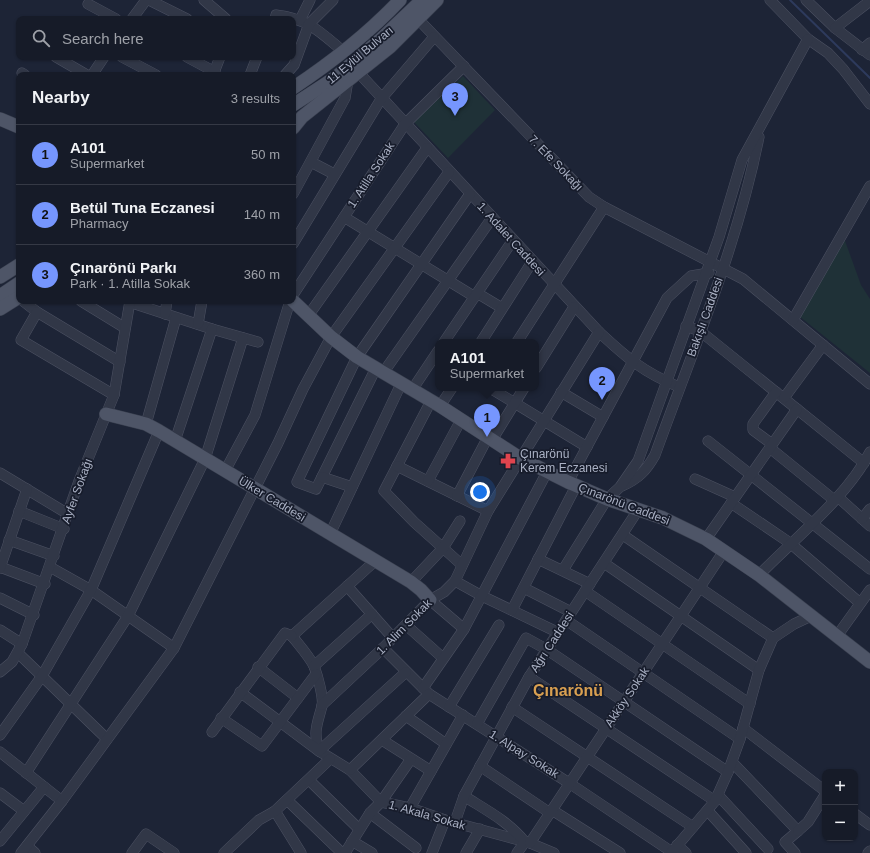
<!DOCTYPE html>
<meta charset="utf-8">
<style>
:root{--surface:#161b28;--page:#1f2430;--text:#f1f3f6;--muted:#9ea1a8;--line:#353945;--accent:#7696fe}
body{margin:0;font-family:Helvetica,sans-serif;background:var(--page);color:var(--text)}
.controls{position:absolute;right:12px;bottom:12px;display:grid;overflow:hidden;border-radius:8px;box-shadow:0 1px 3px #0004}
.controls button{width:36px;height:36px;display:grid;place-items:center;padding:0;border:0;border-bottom:1px solid var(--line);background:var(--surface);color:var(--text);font:20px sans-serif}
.you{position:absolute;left:480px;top:492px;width:14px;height:14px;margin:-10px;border:3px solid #fff;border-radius:50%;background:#1a73e8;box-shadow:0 0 0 6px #1a73e833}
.badge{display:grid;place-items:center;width:26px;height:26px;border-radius:50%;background:var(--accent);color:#111;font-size:13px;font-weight:700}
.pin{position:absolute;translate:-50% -33px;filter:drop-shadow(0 1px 2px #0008)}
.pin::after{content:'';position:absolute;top:21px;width:14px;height:12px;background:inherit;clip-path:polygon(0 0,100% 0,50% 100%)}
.popup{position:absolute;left:435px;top:339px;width:104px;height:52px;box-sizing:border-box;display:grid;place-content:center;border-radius:8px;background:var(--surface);filter:drop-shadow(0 1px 3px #0005);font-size:13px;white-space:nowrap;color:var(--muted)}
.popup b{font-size:15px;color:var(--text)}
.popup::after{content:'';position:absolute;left:50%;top:100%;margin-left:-8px;border:8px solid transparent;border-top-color:var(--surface)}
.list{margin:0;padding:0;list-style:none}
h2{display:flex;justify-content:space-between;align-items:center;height:52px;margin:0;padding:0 16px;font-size:17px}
h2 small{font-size:13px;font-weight:400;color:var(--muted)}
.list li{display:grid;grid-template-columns:26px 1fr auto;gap:12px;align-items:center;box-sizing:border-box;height:60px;padding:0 16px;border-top:1px solid var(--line)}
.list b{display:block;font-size:15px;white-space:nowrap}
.list p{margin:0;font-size:13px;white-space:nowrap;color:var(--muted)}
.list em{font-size:13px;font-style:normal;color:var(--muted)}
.icon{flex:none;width:22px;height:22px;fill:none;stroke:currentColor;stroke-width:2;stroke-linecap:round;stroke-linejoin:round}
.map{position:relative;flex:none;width:870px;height:853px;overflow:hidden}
.search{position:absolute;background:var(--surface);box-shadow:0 1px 3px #0004;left:16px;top:16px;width:280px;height:44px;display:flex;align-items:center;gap:10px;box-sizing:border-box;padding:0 14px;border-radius:8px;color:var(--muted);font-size:15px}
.panel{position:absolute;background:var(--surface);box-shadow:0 1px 3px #0004;left:16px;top:72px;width:280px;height:232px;border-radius:8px}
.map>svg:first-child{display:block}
</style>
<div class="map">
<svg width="870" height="853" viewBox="0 0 870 853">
<rect width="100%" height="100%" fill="#1d2436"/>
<g fill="#1f3137">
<polygon points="463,76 495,110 448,158 414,122"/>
<polygon points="844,238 861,285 870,299 870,373 799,316"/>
</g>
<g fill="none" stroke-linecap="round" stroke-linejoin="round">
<polyline stroke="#2d3a5c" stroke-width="2" points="790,0 870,78"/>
<g stroke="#4c5162" stroke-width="11">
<g id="minor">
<polyline points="149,0 187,19"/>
<polyline points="204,0 226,19"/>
<polyline points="770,0 808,39 828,53 843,69 870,104"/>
<polyline points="806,0 835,28 870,55"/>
<polyline points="88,4 116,19"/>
<polyline points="132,19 146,0"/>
<path d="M 275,19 L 276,15 C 309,19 320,32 344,52"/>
<polyline points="418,19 589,197 604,207 743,279 870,384"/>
<polyline points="300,20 310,0"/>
<polyline points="835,28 870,1"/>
<polyline points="862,50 870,43"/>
<polyline points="56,57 87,75"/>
<polyline points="122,57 156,75"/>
<polyline points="187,57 215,72"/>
<path d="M 358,72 L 599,332 C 627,358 643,372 679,387"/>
<polyline points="22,73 25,75"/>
<polyline points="92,75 104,57"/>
<polyline points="213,75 220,57"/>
<polyline points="250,75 257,57"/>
<polyline points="285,75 294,65 309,24 333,0"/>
<polyline points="311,162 334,174"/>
<polyline points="293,194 345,98 348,80"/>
<polyline points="344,217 475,297"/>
<polyline points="293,244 381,99 434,37"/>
<polyline points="477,293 502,308"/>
<polyline points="293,295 405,124 464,66"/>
<polyline points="23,301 37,312 120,362"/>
<polyline points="81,301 125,328"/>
<polyline points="129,302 212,329 258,342"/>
<polyline points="37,312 21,340 114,395"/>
<polyline points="165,314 167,301"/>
<polyline points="308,316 427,148"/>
<polyline points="793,320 870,186"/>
<polyline points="198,324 202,301"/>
<polyline points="686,326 700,331 864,463"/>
<polyline points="444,342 513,240"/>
<polyline points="481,342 532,262"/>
<polyline points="517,342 604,207"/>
<polyline points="376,368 316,489 297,482 357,357 470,194"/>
<polyline points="536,368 574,307"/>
<polyline points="383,373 492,218"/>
<polyline points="490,388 587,447"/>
<polyline points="412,390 438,351"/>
<polyline points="561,392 603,417"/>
<polyline points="784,398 823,345"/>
<polyline points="431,401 384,491 414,522 462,565"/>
<polyline points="440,406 452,388"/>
<polyline points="146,424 176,318"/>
<polyline points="492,440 524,388"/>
<polyline points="175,441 212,329"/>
<polyline points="708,441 870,569"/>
<polyline points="772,444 753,430 753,424 776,392"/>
<polyline points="770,448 834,500"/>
<polyline points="397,466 488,511"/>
<polyline points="225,471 255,415 290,301"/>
<polyline points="0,473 68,514"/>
<polyline points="322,477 352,487"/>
<polyline points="695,479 735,497"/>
<polyline points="428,481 461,420"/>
<polyline points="568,482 667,298 691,276 709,273"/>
<path d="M 622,486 C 638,479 646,471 655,455 C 693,350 737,247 759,137"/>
<polyline points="457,496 488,437"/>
<polyline points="838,497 870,526"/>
<polyline points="731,503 790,543 860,603"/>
<polyline points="19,511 64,529"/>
<polyline points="862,519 870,509"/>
<polyline points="330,534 401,384"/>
<polyline points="623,535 773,638"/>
<polyline points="706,539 797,409"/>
<polyline points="9,540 54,556"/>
<polyline points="538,559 590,584"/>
<polyline points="604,563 759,670"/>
<polyline points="0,567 45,584"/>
<polyline points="50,567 91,590 174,648"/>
<polyline points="0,568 27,489"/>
<polyline points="563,570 607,499 620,487 638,461 719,237 742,160 808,39"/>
<path d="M 759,575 C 795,538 847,497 870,452"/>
<polyline points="455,581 482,596 557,632"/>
<polyline points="411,582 443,548 460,521"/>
<polyline points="347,586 393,638"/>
<polyline points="524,588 571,612"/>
<polyline points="585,591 750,704"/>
<polyline points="0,598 34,615"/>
<polyline points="430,600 464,629"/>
<polyline points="512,610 576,486"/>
<polyline points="566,620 740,739"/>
<polyline points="406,625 443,658"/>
<polyline points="0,630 22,644"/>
<path d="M 292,636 C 299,645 309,656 314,666 C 317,674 324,698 322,706 C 317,725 313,731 319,751 L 350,770 L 381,802 L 410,808 L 445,820 L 530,843 L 554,853"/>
<polyline points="292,636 375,561"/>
<polyline points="837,636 870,590"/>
<polyline points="383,648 429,694 569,783 672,852"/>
<polyline points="18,653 107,739"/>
<polyline points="314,666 372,614"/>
<polyline points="258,667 298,698"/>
<polyline points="0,672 12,662 22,644 79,481 114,395 130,301"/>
<polyline points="529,677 715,801"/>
<polyline points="423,688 464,629 547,472"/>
<polyline points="240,692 319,751 406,672"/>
<polyline points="322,705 383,648 430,600 444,592 455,581 488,511 599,332"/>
<polyline points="449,707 499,625"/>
<polyline points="512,707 693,827"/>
<polyline points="406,716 446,744"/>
<polyline points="221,718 262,746 316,674"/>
<polyline points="477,724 526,638 546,649 728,772"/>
<polyline points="743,728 825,791"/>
<polyline points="212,732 285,633 292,636"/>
<polyline points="0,735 42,676 91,590 159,431"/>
<polyline points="382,740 431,771"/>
<polyline points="0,752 62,801"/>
<polyline points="732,762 798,831 785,842 795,853"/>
<polyline points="480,766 550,813"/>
<polyline points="350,770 429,694"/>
<polyline points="26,773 128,616 205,459 243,338"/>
<polyline points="309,780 359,829"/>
<polyline points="0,793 24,811"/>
<polyline points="718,795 768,849"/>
<path d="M 464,796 C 486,810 508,821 525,842 L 517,853"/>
<polyline points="287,800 342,853"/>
<polyline points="410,808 463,715"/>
<polyline points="552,810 620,853"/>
<polyline points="275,811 301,853"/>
<polyline points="708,811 746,853"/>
<polyline points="370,813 416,848"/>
<polyline points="855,814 870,825"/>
<polyline points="455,822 464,796 529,677 638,510"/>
<polyline points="798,831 808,822 825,795"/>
<polyline points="0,841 44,787"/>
<polyline points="352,841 372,853"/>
<polyline points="530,843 724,551"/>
<polyline points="677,845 686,853"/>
<polyline points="27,846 35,853"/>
<polyline points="21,853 62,801 174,648 278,443 303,389 331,337 449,172"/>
<polyline points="132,853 146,834 174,853"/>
<polyline points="224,853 259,820 275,811 330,759"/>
<polyline points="345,853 370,813 381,802 411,759"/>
<polyline points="432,853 445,820"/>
<polyline points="466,853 480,829"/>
<polyline points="671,853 715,801 728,772 740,739 759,670 773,638 794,624 811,616"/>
<polyline points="868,853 870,851"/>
</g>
</g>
<g stroke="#3a4050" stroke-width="14">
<g id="major">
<path d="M 293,88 C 332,62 368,34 400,0"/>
<polyline points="293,105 336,77 381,39 422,0"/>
<polyline points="0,119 19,127"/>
<polyline points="293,128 302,117 390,47 437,0"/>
<polyline points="0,277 19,265"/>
<polyline points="0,296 19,283"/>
<polyline points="293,301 331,337 357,357 440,406 520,458 568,482 607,499 663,518 706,539 759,575 870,662"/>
<polyline points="0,309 19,297"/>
<polyline points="106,414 146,424 159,431 411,582 421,590 430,600"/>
</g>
</g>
<use href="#minor" stroke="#313747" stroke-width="10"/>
<use href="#major" stroke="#4e5567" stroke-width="13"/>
</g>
<defs>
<g id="pharmacy-bare" transform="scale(1.2)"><path d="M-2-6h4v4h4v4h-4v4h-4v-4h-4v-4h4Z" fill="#e0444e" stroke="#171c2b" stroke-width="2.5" paint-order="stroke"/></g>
</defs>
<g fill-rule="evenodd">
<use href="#pharmacy-bare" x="508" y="461"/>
</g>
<g text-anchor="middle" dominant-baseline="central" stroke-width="3.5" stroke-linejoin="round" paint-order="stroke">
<g font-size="12" fill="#aab1c4" stroke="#171c2b">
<text transform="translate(360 55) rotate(-40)">11 Eylül Bulvarı</text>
<text transform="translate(556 163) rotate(46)">7. Efe Sokağı</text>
<text transform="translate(371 175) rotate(-57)">1. Atilla Sokak</text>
<text transform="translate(511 239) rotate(48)">1. Adalet Caddesi</text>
<text transform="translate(705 317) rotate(-70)">Bakışlı Caddesi</text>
<text transform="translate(77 491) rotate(-70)">Ayfer Sokağı</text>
<text transform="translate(272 499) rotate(31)">Ülker Caddesi</text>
<text transform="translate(624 504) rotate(21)">Çınarönü Caddesi</text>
<text transform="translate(404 627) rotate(-45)">1. Alim Sokak</text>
<text transform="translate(552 642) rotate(-57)">Ağrı Caddesi</text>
<text transform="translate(627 697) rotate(-56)">Akköy Sokak</text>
<text transform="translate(524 754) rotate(32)">1. Alpay Sokak</text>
<text transform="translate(427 815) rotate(16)">1. Akala Sokak</text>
</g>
<g font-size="12" fill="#aab1c4" stroke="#171c2b" text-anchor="start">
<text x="520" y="454">Çınarönü<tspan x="520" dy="14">Kerem Eczanesi</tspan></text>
</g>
<g font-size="16" font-weight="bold" fill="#d9a051" stroke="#171c2b">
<text x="568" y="690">Çınarönü</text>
</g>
</g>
</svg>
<div class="controls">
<button>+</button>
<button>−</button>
</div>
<div class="you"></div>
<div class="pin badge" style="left:487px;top:437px">1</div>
<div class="popup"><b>A101</b>Supermarket</div>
<div class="pin badge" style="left:602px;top:400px">2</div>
<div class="pin badge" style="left:455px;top:116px">3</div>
<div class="search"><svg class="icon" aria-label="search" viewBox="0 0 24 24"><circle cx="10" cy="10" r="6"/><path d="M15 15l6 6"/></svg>Search here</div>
<section class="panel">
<h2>Nearby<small>3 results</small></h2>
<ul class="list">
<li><span class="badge">1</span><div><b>A101</b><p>Supermarket</p></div><em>50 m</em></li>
<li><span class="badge">2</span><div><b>Betül Tuna Eczanesi</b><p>Pharmacy</p></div><em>140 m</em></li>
<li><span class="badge">3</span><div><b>Çınarönü Parkı</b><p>Park · 1. Atilla Sokak</p></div><em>360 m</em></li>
</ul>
</section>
</div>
